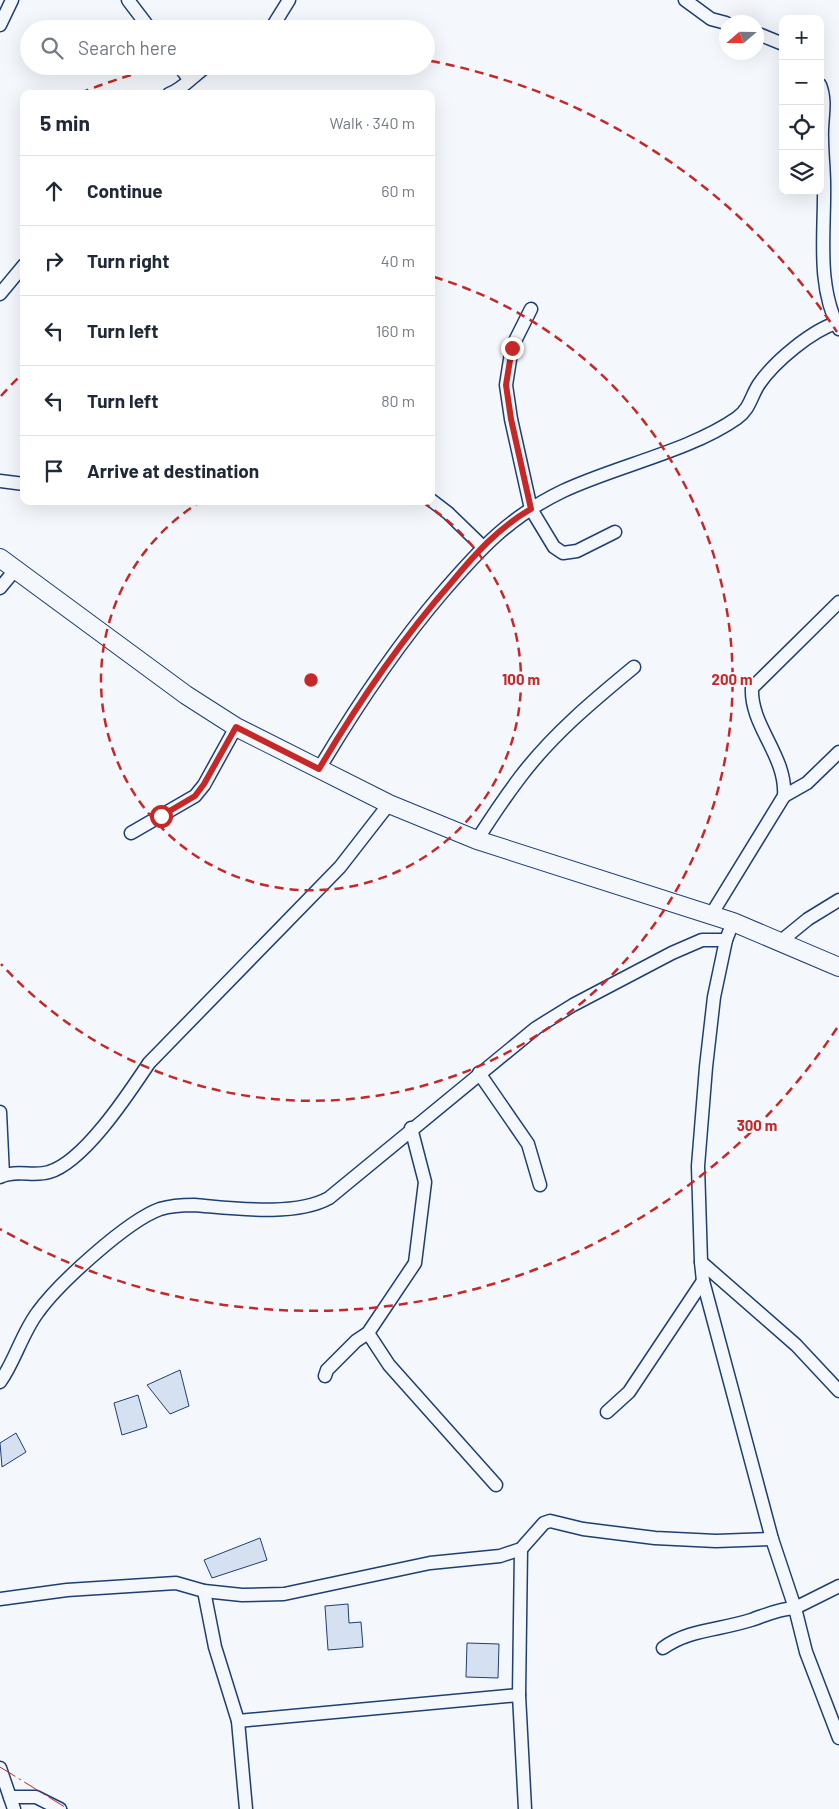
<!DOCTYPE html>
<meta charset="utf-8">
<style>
:root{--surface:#fff;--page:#f2f2f3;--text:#1f2937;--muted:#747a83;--line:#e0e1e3}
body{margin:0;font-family:Barlow,sans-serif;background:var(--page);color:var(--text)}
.controls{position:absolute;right:15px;top:15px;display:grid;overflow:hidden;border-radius:10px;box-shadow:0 5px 20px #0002}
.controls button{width:45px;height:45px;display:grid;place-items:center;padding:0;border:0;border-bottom:1px solid var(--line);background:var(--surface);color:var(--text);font:25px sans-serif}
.compass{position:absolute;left:719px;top:15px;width:45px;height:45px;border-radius:50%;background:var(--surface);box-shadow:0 5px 20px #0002;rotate:250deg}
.stop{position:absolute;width:15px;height:15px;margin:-11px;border:4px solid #c62828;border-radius:50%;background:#fff}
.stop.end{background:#c62828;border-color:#fff;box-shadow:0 1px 5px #0008}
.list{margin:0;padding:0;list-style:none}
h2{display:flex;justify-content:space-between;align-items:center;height:65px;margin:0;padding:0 20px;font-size:21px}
h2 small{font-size:16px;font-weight:400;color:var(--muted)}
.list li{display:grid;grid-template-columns:32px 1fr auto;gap:15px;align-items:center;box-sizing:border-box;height:70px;padding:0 20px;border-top:1px solid var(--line)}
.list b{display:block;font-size:19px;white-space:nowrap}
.list em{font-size:16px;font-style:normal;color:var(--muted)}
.icon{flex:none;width:28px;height:28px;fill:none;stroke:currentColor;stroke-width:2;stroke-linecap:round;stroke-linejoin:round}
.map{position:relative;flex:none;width:839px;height:1809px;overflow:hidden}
.search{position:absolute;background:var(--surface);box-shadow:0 5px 20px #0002;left:20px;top:20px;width:415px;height:55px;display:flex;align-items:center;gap:12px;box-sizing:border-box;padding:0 18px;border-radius:28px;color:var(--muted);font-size:19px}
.panel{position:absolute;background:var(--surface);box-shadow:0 5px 20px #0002;left:20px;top:90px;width:415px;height:415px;border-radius:10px}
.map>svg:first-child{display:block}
</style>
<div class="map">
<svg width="839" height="1809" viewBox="0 0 839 1809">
<rect width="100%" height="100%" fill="#f4f7fb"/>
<g fill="#d5e0f0" stroke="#1d3f73">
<polygon points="180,1370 189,1406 170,1414 147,1385"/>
<polygon points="138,1395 147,1427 122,1435 114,1403"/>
<polygon points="16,1433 26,1452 2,1467 0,1443"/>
<polygon points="260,1538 267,1560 212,1578 204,1560"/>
<polygon points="348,1604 349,1623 361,1622 363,1647 328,1650 325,1606"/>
<polygon points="467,1643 499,1644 498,1678 466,1677"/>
</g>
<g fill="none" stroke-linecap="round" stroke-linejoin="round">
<g stroke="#1d3f73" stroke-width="15">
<g id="street">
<polyline points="128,0 150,29"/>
<polyline points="685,0 711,19 726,23"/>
<polyline points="0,25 12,0"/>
<polyline points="271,29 289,0"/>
<polyline points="756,33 783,44"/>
<polyline points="179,66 189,79"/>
<path d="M 820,85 C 827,102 821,120 822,138 C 822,154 824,169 824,184 C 825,233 816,284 839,329"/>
<path d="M 169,94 C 183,89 194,75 207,66"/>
<polyline points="0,294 24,265"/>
<polyline points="531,309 512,347 506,385 511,419 531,509 554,547 563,553 577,551 615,532"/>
<polyline points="0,481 24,484"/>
<polyline points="431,500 448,513 482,546"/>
<polyline points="0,588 15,570"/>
<path d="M 319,769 C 356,707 395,648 442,593 C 480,549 509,517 563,491 C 616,466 690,451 737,418 C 750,409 751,396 759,384 C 775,361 812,330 839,322"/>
<polyline points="784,796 807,783 839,752"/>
<polyline points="131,833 195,796 204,785 236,727"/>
<path d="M 477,840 C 491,818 505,797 521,776 C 553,734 594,700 634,667"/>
<path d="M 711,915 L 784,796 C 787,756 750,726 752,688 L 839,602"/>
<polyline points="733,922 726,940 714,997 706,1067 698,1166 701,1262 703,1281 772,1539 795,1608 839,1586"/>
<polyline points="781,941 808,919 839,900"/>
<polyline points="479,1073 528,1144 540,1185"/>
<polyline points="0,1112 3,1175"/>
<path d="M 0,1177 C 16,1169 34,1177 49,1172 C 84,1162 129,1093 149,1063 L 340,867 L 389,804"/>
<polyline points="701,1262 796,1345 839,1391"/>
<polyline points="368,1333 389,1365 496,1485"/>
<polyline points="325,1376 327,1370 356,1341 368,1333 415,1263 425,1182 411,1128"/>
<path d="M 0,1382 C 15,1361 22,1333 38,1312 C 59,1283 127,1221 160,1209 C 170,1206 183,1205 194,1205 C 232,1208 295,1217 329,1198 L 536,1028 L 573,1005 L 672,953 L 702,940 L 726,940"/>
<polyline points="607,1412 629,1392 703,1281"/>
<polyline points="521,1549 519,1695 525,1809"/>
<polyline points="204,1591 215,1647 238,1721 246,1809"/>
<polyline points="0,1599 67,1590 176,1583 204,1591 242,1595 284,1594 430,1563 500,1556 521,1549 544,1523 550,1521 583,1529 655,1538 716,1541 772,1539"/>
<path d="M 663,1648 C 689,1629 721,1630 751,1620 C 766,1615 778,1609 795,1608 L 806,1652 L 839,1738"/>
<polyline points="238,1721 519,1695"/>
<polyline points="0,1768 14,1809"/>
<polyline points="10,1797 36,1797 60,1809"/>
</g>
</g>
<g stroke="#1d3f73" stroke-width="20">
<polyline id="secondary" points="0,558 186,695 236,727 389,804 477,840 733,922 839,967"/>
</g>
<use href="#street" stroke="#f4f7fb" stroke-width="12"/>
<use href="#secondary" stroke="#f4f7fb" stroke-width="18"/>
<polyline stroke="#c62828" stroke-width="1" stroke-dasharray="18 4 2.5 4" stroke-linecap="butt" points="0,1767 68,1809"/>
</g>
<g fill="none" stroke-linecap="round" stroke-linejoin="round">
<path stroke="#c62828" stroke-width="6" d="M 161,816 L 195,796 L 204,784 L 236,727 L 319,769 C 358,703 400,641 451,583 C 474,555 499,527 531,509 L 511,419 L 506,385 L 512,348"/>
</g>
<g fill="none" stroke="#c62828" stroke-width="2.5" stroke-dasharray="9 6">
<path d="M422 502A210 210 0 1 1 200 502"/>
<path d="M1 396A421 421 0 0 1 21 375M434 277A421 421 0 1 1 1 964"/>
<path d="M837 1028A631 631 0 0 1 0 1229M80 93A631 631 0 0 1 164 66M431 61A631 631 0 0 1 837 332"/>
</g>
<circle cx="311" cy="680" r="8" fill="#c62828" stroke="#f4f7fb" stroke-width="2.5"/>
<g font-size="15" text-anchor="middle" font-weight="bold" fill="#c62828" stroke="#f4f7fb" stroke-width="4" stroke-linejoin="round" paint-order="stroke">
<text x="521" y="685">100 m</text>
<text x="732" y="685">200 m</text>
<text x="757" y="1131">300 m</text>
</g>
</svg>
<div class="controls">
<button>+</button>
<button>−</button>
<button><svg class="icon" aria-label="locate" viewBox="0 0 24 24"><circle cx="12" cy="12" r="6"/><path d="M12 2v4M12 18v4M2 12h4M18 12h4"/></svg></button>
<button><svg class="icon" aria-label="layers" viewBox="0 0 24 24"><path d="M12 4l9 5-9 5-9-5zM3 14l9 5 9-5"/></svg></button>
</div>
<svg class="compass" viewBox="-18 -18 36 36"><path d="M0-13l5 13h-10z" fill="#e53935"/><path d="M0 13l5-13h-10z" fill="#747a83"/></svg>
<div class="stop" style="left:161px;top:816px"></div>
<div class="stop end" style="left:512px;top:348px"></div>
<div class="search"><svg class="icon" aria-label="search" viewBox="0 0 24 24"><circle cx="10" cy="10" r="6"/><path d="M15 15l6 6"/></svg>Search here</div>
<section class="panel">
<h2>5 min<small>Walk · 340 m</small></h2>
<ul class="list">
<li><svg class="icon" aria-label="ahead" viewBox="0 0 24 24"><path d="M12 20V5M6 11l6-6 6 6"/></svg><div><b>Continue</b></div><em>60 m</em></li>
<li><svg class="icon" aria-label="right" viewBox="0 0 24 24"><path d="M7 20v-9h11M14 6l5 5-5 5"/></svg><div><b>Turn right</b></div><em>40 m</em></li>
<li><svg class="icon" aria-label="left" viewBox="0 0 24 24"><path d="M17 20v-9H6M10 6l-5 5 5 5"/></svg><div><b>Turn left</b></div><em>160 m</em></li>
<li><svg class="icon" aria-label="left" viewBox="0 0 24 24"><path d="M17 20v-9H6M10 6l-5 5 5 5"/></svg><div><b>Turn left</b></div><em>80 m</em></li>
<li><svg class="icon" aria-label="arrive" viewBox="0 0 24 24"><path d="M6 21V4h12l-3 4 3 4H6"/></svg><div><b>Arrive at destination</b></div></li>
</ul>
</section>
</div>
